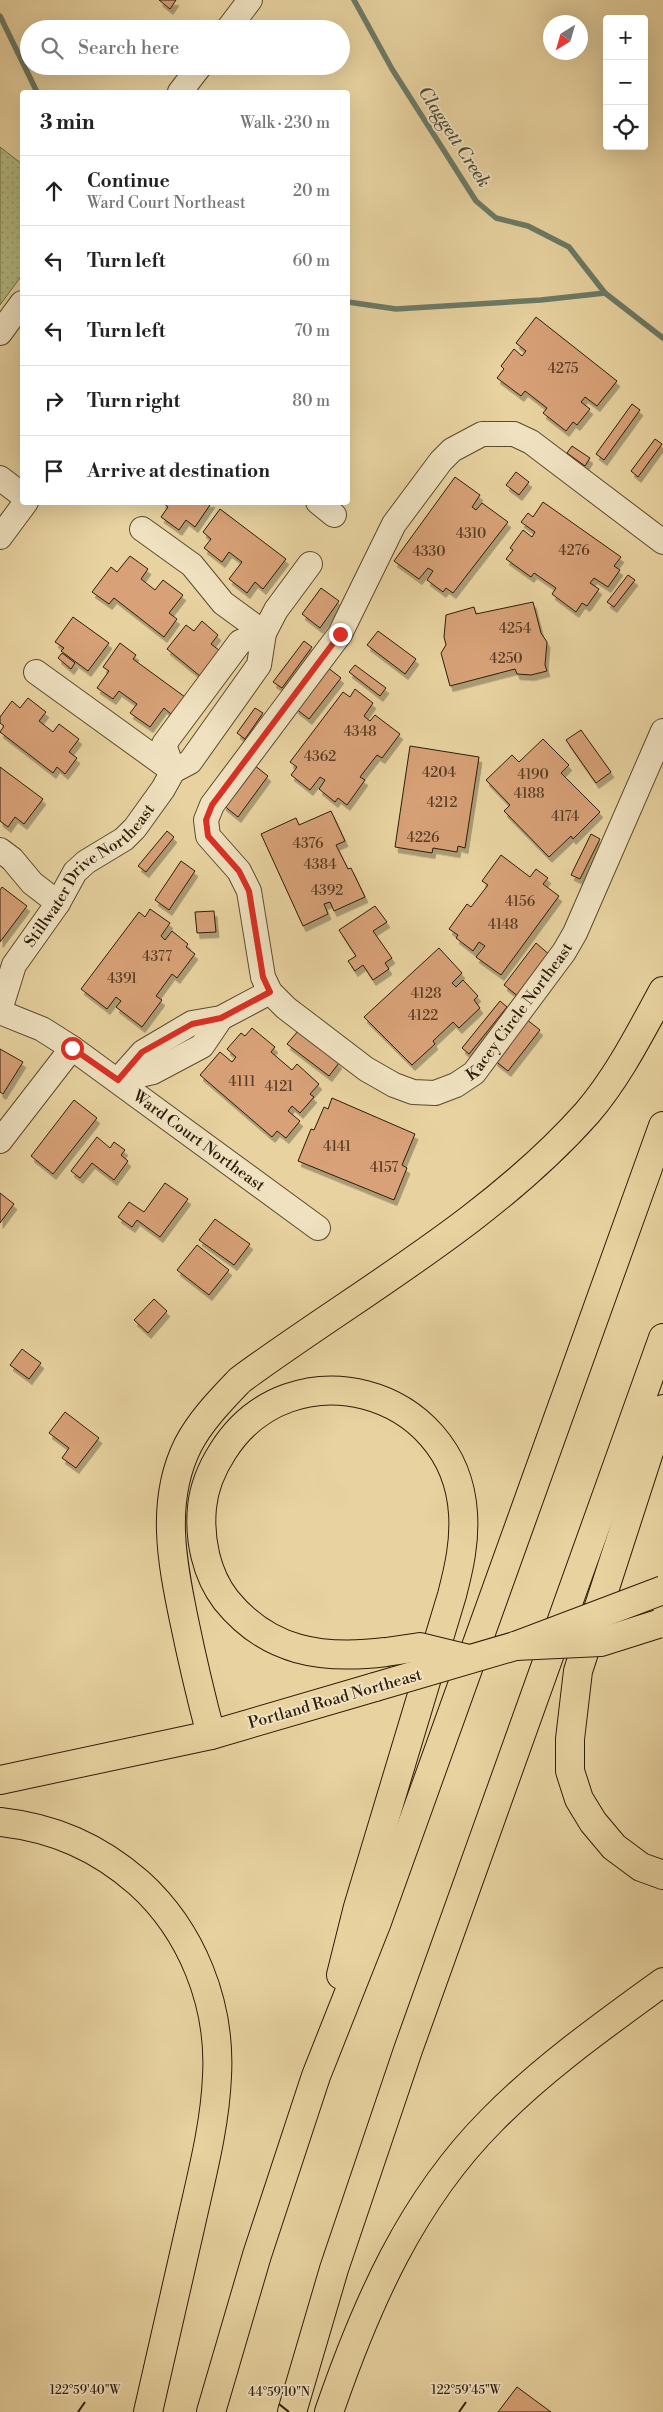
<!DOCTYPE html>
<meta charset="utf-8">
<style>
:root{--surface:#fff;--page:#f2f2f2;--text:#222;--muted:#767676;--line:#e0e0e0}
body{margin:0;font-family:"Libre Bodoni",serif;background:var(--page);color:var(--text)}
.controls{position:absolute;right:15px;top:15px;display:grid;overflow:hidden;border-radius:5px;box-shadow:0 5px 20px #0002}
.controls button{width:45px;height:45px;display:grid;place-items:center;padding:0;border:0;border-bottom:1px solid var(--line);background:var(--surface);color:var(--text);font:25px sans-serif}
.compass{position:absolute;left:543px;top:15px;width:45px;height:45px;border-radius:50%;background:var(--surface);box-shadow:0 5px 20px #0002;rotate:217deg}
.stop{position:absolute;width:15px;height:15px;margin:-11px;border:4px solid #d93025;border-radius:50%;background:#fff}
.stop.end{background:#d93025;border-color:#fff;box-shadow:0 1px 5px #0008}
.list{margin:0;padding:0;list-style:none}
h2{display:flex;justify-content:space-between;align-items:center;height:65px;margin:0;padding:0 20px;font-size:21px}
h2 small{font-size:16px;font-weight:400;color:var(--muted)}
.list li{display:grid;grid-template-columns:32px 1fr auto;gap:15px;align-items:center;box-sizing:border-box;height:70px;padding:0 20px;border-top:1px solid var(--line)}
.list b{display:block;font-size:19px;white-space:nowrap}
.list p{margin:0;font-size:16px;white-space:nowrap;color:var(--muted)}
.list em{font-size:16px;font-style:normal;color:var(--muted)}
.icon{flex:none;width:28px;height:28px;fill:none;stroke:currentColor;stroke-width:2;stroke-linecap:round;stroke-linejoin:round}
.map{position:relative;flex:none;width:663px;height:2412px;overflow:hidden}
.search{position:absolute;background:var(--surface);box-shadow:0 5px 20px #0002;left:20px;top:20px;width:330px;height:55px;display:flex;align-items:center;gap:12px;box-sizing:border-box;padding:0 18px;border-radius:28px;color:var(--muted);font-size:19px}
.panel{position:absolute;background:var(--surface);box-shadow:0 5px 20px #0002;left:20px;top:90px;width:330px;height:415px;border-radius:5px}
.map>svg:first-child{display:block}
</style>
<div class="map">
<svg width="663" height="2412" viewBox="0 0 663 2412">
<defs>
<pattern id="grass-dots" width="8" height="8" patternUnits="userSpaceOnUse" patternTransform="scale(1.25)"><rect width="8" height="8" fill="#b5bc84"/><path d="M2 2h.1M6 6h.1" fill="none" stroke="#9ca170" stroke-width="1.8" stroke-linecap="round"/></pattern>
<filter id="shadow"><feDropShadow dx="3" dy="5.5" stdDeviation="0" flood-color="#0004"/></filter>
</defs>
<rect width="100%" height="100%" fill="#e8d3a0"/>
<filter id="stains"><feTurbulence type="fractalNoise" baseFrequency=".004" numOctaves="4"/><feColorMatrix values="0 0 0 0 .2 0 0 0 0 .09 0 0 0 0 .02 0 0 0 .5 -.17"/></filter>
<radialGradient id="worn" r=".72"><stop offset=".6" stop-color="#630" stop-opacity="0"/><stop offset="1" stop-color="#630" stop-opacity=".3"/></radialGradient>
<polygon fill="url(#grass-dots)" stroke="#706c46" points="0,147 22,164 22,275 0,305"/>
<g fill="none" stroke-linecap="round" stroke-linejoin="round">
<g stroke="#6c7a66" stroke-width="5.5">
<polyline points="354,0 392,69 476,201 496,218 528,226 569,247 605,293 663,338"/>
<polyline points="0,16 37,92"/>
<polyline points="348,302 396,309 541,300 605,293"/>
</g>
</g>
<g fill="#d8a177" stroke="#2c1c08" filter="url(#shadow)">
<polygon points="159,0 176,0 170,9"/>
<polygon points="536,317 617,381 597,406 585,397 581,402 590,409 577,425 573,422 566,431 543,413 547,408 525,391 521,396 497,378 504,369 501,366 514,349 522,356 526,351 516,343"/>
<polygon points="632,404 640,410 604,460 596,454"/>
<polygon points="655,439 662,444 638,477 631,471"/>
<polygon points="572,446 590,458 585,466 567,453"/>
<polygon points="516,472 529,482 519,495 506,485"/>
<polygon points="455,477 480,495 472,507 476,510 482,503 508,522 453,593 446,588 443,592 427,580 433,571 428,568 419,579 394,561"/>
<polygon points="162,502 212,502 195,527 186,520 179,530 161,517 168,507"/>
<polygon points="543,502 621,557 614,566 620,570 608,587 594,578 590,583 599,589 587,606 582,603 576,612 552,594 556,588 534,573 531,577 506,559 513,550 510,548 523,530 532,537 535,532 521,522 528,513 533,517"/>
<polygon points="220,509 286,559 263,589 255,582 247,593 229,579 242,562 229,552 222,562 204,548 211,539 203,532"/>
<polygon points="130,556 148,569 141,579 155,590 163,580 183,595 169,613 177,619 164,637 114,598 109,604 92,592 111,567 117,572"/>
<polygon points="628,575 635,580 614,607 607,602"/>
<polygon points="321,588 339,601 320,628 302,614"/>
<polygon points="533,602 541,633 547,642 545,665 547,671 531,675 517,674 515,669 450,686 441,653 446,645 444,637 446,615 474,607 476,614"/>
<polygon points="73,617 109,643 88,671 61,651 64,648 55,642"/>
<polygon points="202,621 218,635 211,644 220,651 200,676 167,649 186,625 194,631"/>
<polygon points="378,631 416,659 405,674 367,645"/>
<polygon points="304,641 312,647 282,688 273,682"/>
<polygon points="120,643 136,655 133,659 185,697 172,715 164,708 150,727 130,713 137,704 119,691 113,699 97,688 109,671 103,667"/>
<polygon points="62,653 75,663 71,669 58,658"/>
<polygon points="355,665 386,688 380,696 349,672"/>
<polygon points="327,667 341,678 309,719 295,708"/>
<polygon points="355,689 373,703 364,716 370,721 375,715 400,734 382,758 377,755 360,777 365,780 347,805 338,798 335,802 319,789 325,780 320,777 310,790 291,775 297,767 290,762 343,692 350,697"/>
<polygon points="28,698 46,712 39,721 53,732 59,724 79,739 69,752 77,758 65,774 57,767 53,773 0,732 4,726 0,723 0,717 12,701 20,708"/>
<polygon points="255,708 263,713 245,739 237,733"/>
<polygon points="581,730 611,772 596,783 566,740"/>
<polygon points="543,739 569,765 561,773 600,812 573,839 571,836 549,857 504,811 510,805 486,780 512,755 519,762"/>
<polygon points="410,746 479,757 465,848 458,846 457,852 433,848 432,853 395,847"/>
<polygon points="254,765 268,776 238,817 223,805"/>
<polygon points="0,767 43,799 24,824 15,817 8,827 0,821"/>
<polygon points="331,811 345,841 336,845 348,869 351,868 365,897 334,911 330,902 324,904 328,914 303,926 261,834 296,818 299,825"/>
<polygon points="167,831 174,837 146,872 138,866"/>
<polygon points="591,834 600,839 580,879 571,875"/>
<polygon points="501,855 530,877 536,869 548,878 543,884 559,896 501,975 476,957 485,946 479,942 473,951 456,938 458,935 449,929 467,904 471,907 488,885 482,881"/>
<polygon points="181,861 195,871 169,910 155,900"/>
<polygon points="2,887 27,906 0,942 0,890"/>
<polygon points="375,906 387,922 373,931 392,958 385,963 389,969 373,980 363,965 355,971 348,961 356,956 339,930"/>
<polygon points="150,909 170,923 161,936 165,940 172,931 188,944 186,947 195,954 177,978 172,974 156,996 162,1000 142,1027 116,1007 121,1001 116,997 107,1009 81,989 139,912 145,917"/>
<polygon points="214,911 216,932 197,933 195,912"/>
<polygon points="536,943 551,956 519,997 504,985"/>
<polygon points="439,948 462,973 452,983 456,987 463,980 478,996 474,1000 480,1008 459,1028 453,1022 433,1041 435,1044 412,1065 364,1017"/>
<polygon points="500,1001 507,1007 469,1054 462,1048"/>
<polygon points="526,1019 540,1030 508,1071 494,1060"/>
<polygon points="252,1028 275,1047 271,1052 292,1070 297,1064 319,1084 310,1094 314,1097 300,1113 292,1106 288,1111 300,1121 286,1138 277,1131 272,1137 200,1075 220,1052 232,1062 236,1057 227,1049 241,1033 245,1036"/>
<polygon points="298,1031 339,1063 329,1076 287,1044"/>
<polygon points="0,1049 23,1062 3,1094 0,1092"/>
<polygon points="332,1098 415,1134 402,1165 407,1168 394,1200 298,1161 311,1129 314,1130 324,1107 328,1109"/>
<polygon points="74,1100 97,1118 53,1174 31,1156"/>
<polygon points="97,1137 110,1148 114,1142 125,1150 121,1155 128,1161 114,1180 92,1163 80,1178 71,1171"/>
<polygon points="165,1183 188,1199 160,1237 137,1220 132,1227 118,1217 129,1202 144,1212"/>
<polygon points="0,1193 14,1204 0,1223"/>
<polygon points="215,1219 250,1244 234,1265 199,1240"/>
<polygon points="197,1245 229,1270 209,1295 177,1270"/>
<polygon points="154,1299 167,1311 148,1333 134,1320"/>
<polygon points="22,1349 41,1363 29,1379 10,1365"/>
<polygon points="65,1412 99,1438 76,1468 62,1458 69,1448 49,1433"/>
<polygon points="517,2387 551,2412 498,2412"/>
</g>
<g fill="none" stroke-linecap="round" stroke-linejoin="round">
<g stroke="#5b4a2e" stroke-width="26">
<g id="minor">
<polyline points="228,29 250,0"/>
<polyline points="180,92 200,66"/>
<polyline points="0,333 22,303"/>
<polyline points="0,478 22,495"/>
<polyline points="318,502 334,515"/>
<polyline points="142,529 192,565 223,603 264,633"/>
<polyline points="0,537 26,502"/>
<path id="s1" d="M 663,542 L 531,442 L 514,434 L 482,434 L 452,450 L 441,461 L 394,524 L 340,634 L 212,805 L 206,820 L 208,836 L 239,871 L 249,891 L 263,977 L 270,992 L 286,1008 L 366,1069 L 394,1085 L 413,1092 L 435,1093 L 456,1085 L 474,1073 L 564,952 L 575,933 L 663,731"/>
<polyline points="36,672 173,771"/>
<polyline points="173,771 164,744 240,642 264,633"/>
<polyline points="0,850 12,859 32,883 58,903"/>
<path id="s2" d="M 0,1010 L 14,965 L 58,903 L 75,872 L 86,862 L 124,839 L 135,828 L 163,789 L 173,771 L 190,762 L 259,665 L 264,633 L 276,610 L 310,564"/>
<path id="s3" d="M 0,1012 L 42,1029 L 72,1048 L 318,1228"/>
<polyline points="118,1080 143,1052 192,1023 221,1018 270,992"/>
<polyline points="118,1080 153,1072 202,1046 221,1018"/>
<polyline points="0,1141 72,1048"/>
</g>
</g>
<g stroke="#2c1c08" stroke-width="30">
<polyline id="major" points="0,1780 211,1735 375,1687"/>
</g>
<g stroke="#2c1c08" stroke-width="30">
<g id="highway">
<polyline points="663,1409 578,1671 570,1739 570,1771 579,1799 593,1822 614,1847 641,1867 663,1875"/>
<path d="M 211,1735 C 201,1697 192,1659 184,1620 C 172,1562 160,1501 188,1445 C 201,1420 221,1400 240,1380 C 356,1295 491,1221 587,1113 C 618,1077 640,1033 663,991"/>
<path d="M 0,1822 C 54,1828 98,1847 139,1883 C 192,1931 221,2004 217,2076 C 215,2127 201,2178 190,2228 C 176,2289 162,2351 148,2412"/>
<path d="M 341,1975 L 358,1907 L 452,1595 C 459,1568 465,1542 463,1513 C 455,1388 291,1344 223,1451 C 212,1468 204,1487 202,1507 C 199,1539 206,1574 226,1600 C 268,1652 322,1660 386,1652"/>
<polyline points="211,2412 257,2255 316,2076 377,1922 663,1126"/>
<polyline points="292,2412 334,2269 408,2050 663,1338"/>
<path d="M 329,2412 C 366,2305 411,2201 492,2120 C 543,2068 604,2025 663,1982"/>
</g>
</g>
<use href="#minor" stroke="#f0e2c1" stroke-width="24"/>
<use href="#major" stroke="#e8d3a0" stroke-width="28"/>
<use href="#highway" stroke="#e8d3a0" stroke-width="28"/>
<g stroke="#2c1c08" stroke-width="30" stroke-linecap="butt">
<polyline id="major-bridge" points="375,1687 515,1646 663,1590"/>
</g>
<g stroke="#2c1c08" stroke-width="30" stroke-linecap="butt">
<g id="highway-bridge">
<polyline points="515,1646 601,1642 658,1624"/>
<polyline points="386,1652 420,1647 469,1659"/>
</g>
</g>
<use href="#major-bridge" stroke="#e8d3a0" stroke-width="28"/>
<use href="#highway-bridge" stroke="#e8d3a0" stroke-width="28"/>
</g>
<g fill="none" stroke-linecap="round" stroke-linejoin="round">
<polyline stroke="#d93025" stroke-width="6" points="72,1048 118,1080 142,1052 192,1024 221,1018 270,992 263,977 249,891 239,871 208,836 206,820 212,805 340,634"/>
</g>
<path fill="none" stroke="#2c1c08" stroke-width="2" d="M 279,2404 L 289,2412M 78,2412 L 85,2402M 459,2412 L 466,2402"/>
<g text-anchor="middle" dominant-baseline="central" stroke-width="4" stroke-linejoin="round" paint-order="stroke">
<g font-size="14" fill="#573d24">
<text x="563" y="369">4275</text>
<text x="471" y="534">4310</text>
<text x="574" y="551">4276</text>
<text x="429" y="552">4330</text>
<text x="515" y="629">4254</text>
<text x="506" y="659">4250</text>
<text x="360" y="732">4348</text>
<text x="320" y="757">4362</text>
<text x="439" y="773">4204</text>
<text x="533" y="775">4190</text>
<text x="529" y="794">4188</text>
<text x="442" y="803">4212</text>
<text x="565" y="817">4174</text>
<text x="423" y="838">4226</text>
<text x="308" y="844">4376</text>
<text x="320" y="865">4384</text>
<text x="327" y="891">4392</text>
<text x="520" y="902">4156</text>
<text x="503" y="925">4148</text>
<text x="157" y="957">4377</text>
<text x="122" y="979">4391</text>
<text x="426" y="994">4128</text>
<text x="423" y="1016">4122</text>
<text x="242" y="1082">4111</text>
<text x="279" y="1087">4121</text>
<text x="337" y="1147">4141</text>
<text x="384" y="1168">4157</text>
</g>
<g font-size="16" fill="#2c1c08" stroke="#f0e2c1">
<text stroke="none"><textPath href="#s2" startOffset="166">Stillwater Drive Northeast</textPath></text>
<text stroke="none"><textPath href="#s1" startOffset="1204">Kacey Circle Northeast</textPath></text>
<text stroke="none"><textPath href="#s3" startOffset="238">Ward Court Northeast</textPath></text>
<text transform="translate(335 1699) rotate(-16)">Portland Road Northeast</text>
</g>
<g font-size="18" font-style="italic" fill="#4c4b37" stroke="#f0e2c1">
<text transform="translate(454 137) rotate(57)">Claggett Creek</text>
</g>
</g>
<g font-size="12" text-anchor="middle" fill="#2c1c08" stroke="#f0e2c1" stroke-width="4" stroke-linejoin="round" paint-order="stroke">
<text x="85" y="2394">122°59'40"W</text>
<text x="466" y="2394">122°59'45"W</text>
<text x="279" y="2396">44°59'10"N</text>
</g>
<rect width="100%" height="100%" filter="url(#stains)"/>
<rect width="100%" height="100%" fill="url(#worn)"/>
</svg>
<div class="controls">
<button>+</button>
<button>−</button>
<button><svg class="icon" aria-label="locate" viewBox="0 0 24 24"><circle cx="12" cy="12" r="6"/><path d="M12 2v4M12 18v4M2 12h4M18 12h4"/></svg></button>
</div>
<svg class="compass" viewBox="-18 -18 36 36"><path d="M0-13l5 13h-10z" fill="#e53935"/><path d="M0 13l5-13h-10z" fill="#767676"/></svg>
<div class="stop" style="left:72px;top:1048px"></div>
<div class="stop end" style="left:340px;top:634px"></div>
<div class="search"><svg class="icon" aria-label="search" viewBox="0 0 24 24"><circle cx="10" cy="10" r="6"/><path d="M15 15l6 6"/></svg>Search here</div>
<section class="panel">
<h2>3 min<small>Walk · 230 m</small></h2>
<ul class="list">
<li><svg class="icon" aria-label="ahead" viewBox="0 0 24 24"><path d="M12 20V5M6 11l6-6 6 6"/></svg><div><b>Continue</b><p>Ward Court Northeast</p></div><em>20 m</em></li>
<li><svg class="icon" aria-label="left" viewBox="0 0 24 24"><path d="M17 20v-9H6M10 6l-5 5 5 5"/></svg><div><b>Turn left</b></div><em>60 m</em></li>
<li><svg class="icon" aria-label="left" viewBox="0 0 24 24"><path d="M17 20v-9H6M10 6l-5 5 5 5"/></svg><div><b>Turn left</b></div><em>70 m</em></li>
<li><svg class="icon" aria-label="right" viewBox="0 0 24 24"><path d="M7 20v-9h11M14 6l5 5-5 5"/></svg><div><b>Turn right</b></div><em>80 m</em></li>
<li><svg class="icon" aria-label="arrive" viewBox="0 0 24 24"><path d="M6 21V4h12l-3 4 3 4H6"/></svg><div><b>Arrive at destination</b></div></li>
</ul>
</section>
</div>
